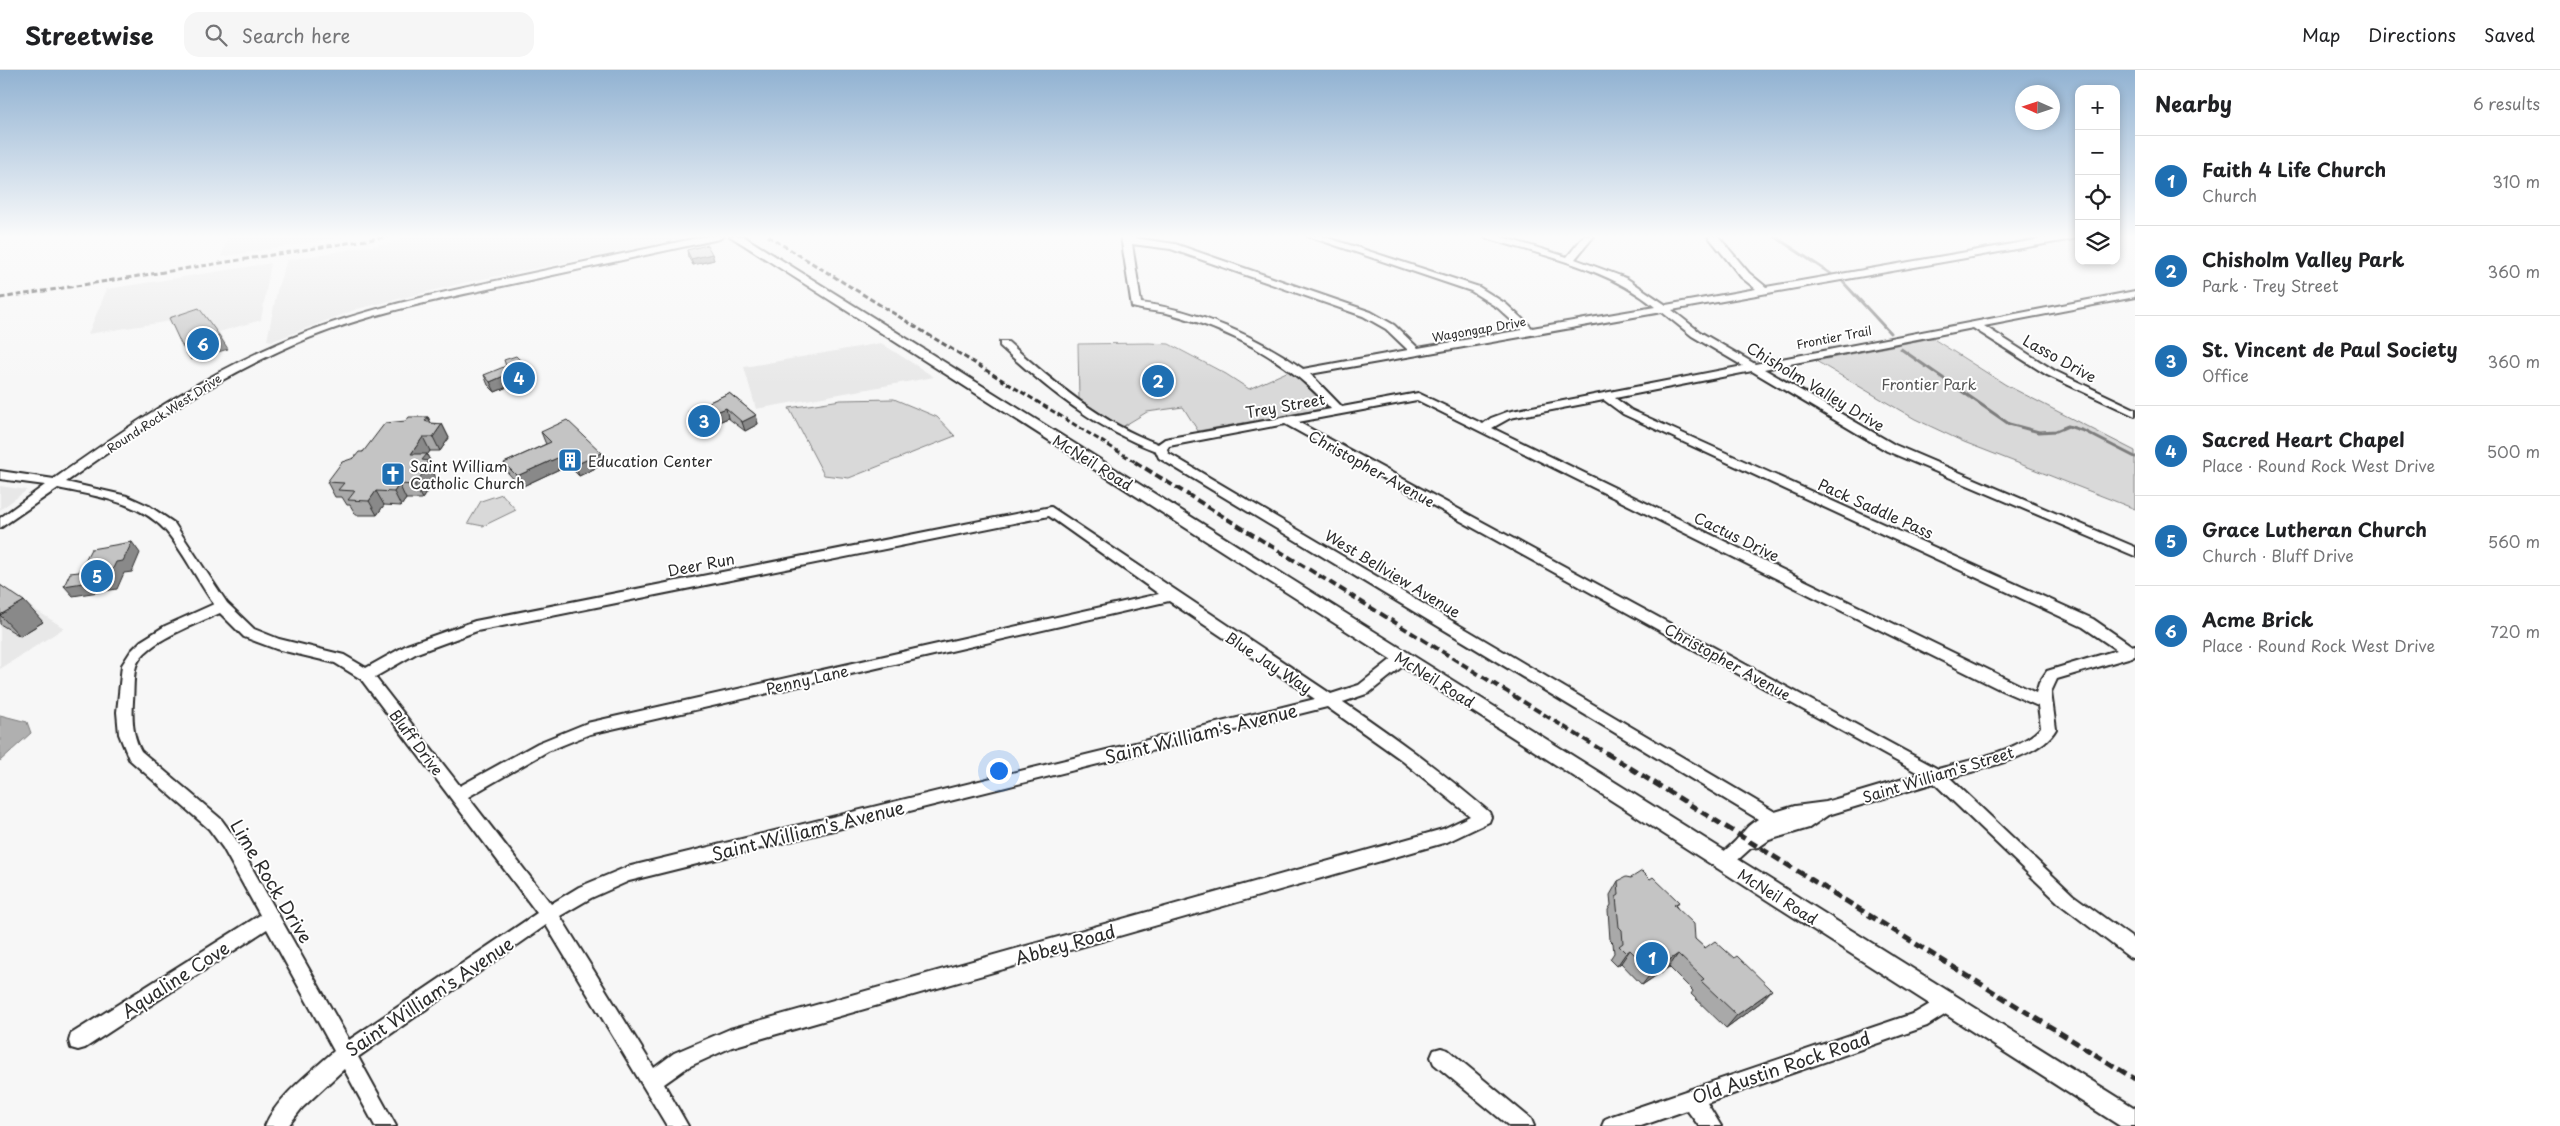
<!DOCTYPE html>
<meta charset="utf-8">
<style>
:root{--surface:#fff;--page:#f6f6f6;--text:#202124;--muted:#757577;--line:#e0e0e0;--accent:#1f6fb2}
body{margin:0;font-family:"Playpen Sans",sans-serif;background:var(--page);color:var(--text)}
.controls{position:absolute;right:15px;top:15px;display:grid;overflow:hidden;border-radius:10px;box-shadow:0 2px 8px #0003}
.controls button{width:45px;height:45px;display:grid;place-items:center;padding:0;border:0;border-bottom:1px solid var(--line);background:var(--surface);color:var(--text);font:25px sans-serif}
.compass{position:absolute;left:2015px;top:15px;width:45px;height:45px;border-radius:50%;background:var(--surface);box-shadow:0 2px 8px #0003;rotate:273deg}
.you{position:absolute;left:998px;top:700px;width:18px;height:18px;margin:-12px;border:4px solid #fff;border-radius:50%;background:#1a73e8;box-shadow:0 0 0 8px #1a73e833}
.badge{display:grid;place-items:center;width:32px;height:32px;border-radius:50%;background:var(--accent);color:#fff;font-size:16px;font-weight:700}
.pin{position:absolute;translate:-50% -50%;border:2px solid #fff;box-shadow:0 1px 5px #0006}
.list{margin:0;padding:0;list-style:none}
h2{display:flex;justify-content:space-between;align-items:center;height:65px;margin:0;padding:0 20px;font-size:21px}
h2 small{font-size:16px;font-weight:400;color:var(--muted)}
.list li{display:grid;grid-template-columns:32px 1fr auto;gap:15px;align-items:center;box-sizing:border-box;height:90px;padding:0 20px;border-top:1px solid var(--line)}
.list b{display:block;font-size:19px;white-space:nowrap}
.list p{margin:0;font-size:16px;white-space:nowrap;color:var(--muted)}
.list em{font-size:16px;font-style:normal;color:var(--muted)}
.icon{flex:none;width:28px;height:28px;fill:none;stroke:currentColor;stroke-width:2;stroke-linecap:round;stroke-linejoin:round}
.map{position:relative;flex:none;width:2135px;height:1056px;overflow:hidden}
header{display:flex;align-items:center;gap:30px;box-sizing:border-box;height:70px;padding:0 25px;background:var(--surface);border-bottom:1px solid var(--line)}
header strong{font-size:24px}
nav{display:flex;gap:28px;margin-inline-start:auto;font-size:18px}
.search{width:350px;height:45px;background:var(--page);display:flex;align-items:center;gap:12px;box-sizing:border-box;padding:0 18px;border-radius:15px;color:var(--muted);font-size:19px}
main{display:flex}
aside{flex:1;background:var(--surface)}
.map>svg:first-child{display:block}
</style>
<header>
<strong>Streetwise</strong>
<div class="search"><svg class="icon" aria-label="search" viewBox="0 0 24 24"><circle cx="10" cy="10" r="6"/><path d="M15 15l6 6"/></svg>Search here</div>
<nav><a>Map</a><a>Directions</a><a>Saved</a></nav>
</header>
<main>
<div class="map">
<svg width="2135" height="1056" viewBox="0 0 2135 1056">
<rect width="100%" height="100%" fill="#f7f7f7"/>
<filter id="ink" filterUnits="userSpaceOnUse"><feTurbulence type="fractalNoise" baseFrequency=".02" numOctaves="2"/><feDisplacementMap in="SourceGraphic" scale="10" xChannelSelector="R" yChannelSelector="G"/><feConvolveMatrix kernelMatrix="1 2 1 2 8 2 1 2 1" color-interpolation-filters="sRGB"/></filter>
<g filter="url(#ink)">
<g fill="#e8e8e8">
<polygon points="228,166 348,166 221,187"/>
<polygon points="411,166 688,166 682,169 463,213 382,233 357,239 273,271 267,270 278,216 287,190 388,173"/>
<polygon points="271,193 261,250 212,264 177,261 174,260 171,251 88,264 107,219"/>
<polygon points="881,273 934,307 756,339 744,297"/>
<polygon points="0,416 27,420 0,440"/>
<polygon points="0,517 64,558 0,599"/>
</g>
<g fill="#d9d9d9" stroke="#828282">
<polygon points="1932,268 2006,315 2135,381 2135,439 1964,372 1915,349 1816,291"/>
<polygon points="1149,273 1169,274 1226,304 1249,319 1291,300 1327,338 1198,361 1183,337 1147,342 1122,357 1079,329 1078,274"/>
<polygon points="894,329 937,347 955,366 849,408 824,405 789,338 841,330"/>
<polygon points="502,424 516,440 483,456 468,453 481,431"/>
</g>
<polygon fill="#b0b0b0" stroke="#7b7b7b" points="0,645 27,652 31,663 0,691"/>
<g fill="none" stroke-linecap="round" stroke-linejoin="round">
<g stroke="#7b7b7b" stroke-width="3">
<polyline points="1774,166 1831,204"/>
<polyline points="1843,212 1890,263"/>
<polyline points="1901,279 2009,354 2039,362 2056,361 2068,356 2084,361 2135,387"/>
</g>
<g stroke="#2b2b2b" stroke-width="4">
<g id="minor">
<path d="M 707,166 L 724,166 L 719,169 C 647,185 574,200 502,216 C 436,230 371,243 309,268 C 221,304 143,357 66,412 L 127,426 L 149,436 L 174,453 L 227,533 L 254,559 L 279,569 L 344,585 L 366,598 L 407,575 L 475,551 L 1051,437 L 1331,624 L 1359,615 L 1398,584 L 1408,584 L 1410,588 L 1408,592 L 1369,623 L 1343,632 C 1394,666 1442,702 1489,742 L 1491,747 L 1489,752 L 1447,772 L 732,977 L 688,997 L 664,1014 L 688,1056 L 667,1056 L 546,855 L 358,987 L 396,1056 L 375,1056 L 344,999 L 302,1038 L 288,1056 L 265,1056 C 276,1028 312,1001 334,981 L 267,859 L 85,978 L 78,980 L 71,978 L 69,971 L 71,964 L 260,845 L 223,778 L 209,759 L 129,689 L 119,664 L 117,642 L 122,595 L 131,581 L 141,571 L 165,556 L 214,534 C 199,513 181,478 165,460 C 139,431 93,426 58,418 L 0,458 L 0,448 L 45,415 L 0,409 L 0,401 L 54,409 C 133,353 213,298 304,263 C 368,238 433,225 500,210 C 569,195 638,181 707,166 ZM 1049,446 L 1159,524 L 587,653 L 538,673 L 460,716 L 375,607 L 417,583 L 477,561 ZM 1169,531 L 1315,629 L 627,797 L 579,817 L 551,834 L 468,727 L 548,681 L 590,664 ZM 220,543 L 244,567 L 276,579 L 335,593 L 361,609 L 537,843 L 349,970 L 235,768 L 221,749 L 141,681 C 132,665 132,648 133,631 C 134,621 133,606 136,596 C 144,572 198,553 220,543 ZM 1327,637 L 1399,688 L 1470,746 L 1443,759 L 730,959 L 674,983 L 654,998 L 560,846 L 591,828 L 629,811 Z"/>
<path d="M 1121,166 L 1175,174 L 1371,242 L 1394,255 L 1418,278 L 1522,260 L 1498,238 L 1471,221 L 1308,166 L 1322,166 L 1479,217 L 1506,234 L 1532,258 L 1655,237 C 1608,198 1544,186 1487,168 L 1485,166 L 1499,166 L 1567,187 L 1584,166 L 1594,166 L 1575,189 L 1626,208 L 1666,235 L 1756,219 L 1741,207 L 1708,166 L 1718,166 L 1749,203 L 1766,217 L 2058,166 L 2078,166 L 2073,169 L 1672,240 L 1700,262 L 1755,294 L 2135,221 L 2135,227 L 1984,256 L 2055,301 L 2135,339 L 2135,346 L 2047,305 L 1973,258 L 1764,299 L 1895,375 L 2135,477 L 2135,486 L 1887,381 L 1752,301 L 1615,328 L 1631,340 L 2093,549 L 2132,576 L 2135,575 L 2135,586 L 2057,609 L 2051,622 L 2056,659 C 2041,687 1979,699 1950,708 L 2073,825 L 2135,870 L 2135,889 L 2129,887 L 2061,835 L 1934,713 L 1828,745 L 1809,758 L 1769,770 L 1759,777 L 1751,778 L 1730,797 L 1724,799 L 1718,797 L 1716,792 C 1720,782 1731,777 1738,768 C 1746,759 1747,756 1758,749 L 1159,388 L 1156,381 C 1096,359 1047,319 1000,276 L 1000,272 L 1008,272 C 1053,312 1101,353 1158,374 L 1165,369 L 1331,339 C 1289,290 1228,259 1167,243 C 1155,241 1144,240 1132,237 ZM 1132,174 L 1171,179 L 1363,246 L 1386,259 L 1408,280 L 1303,299 C 1257,266 1197,240 1141,233 ZM 1662,242 L 1692,266 L 1743,296 L 1507,342 L 1491,348 L 1483,354 L 1418,323 L 1342,337 L 1310,304 ZM 1417,330 L 2001,620 L 2038,636 L 2041,657 C 2023,680 1966,691 1938,699 L 1298,352 ZM 1604,330 L 1623,344 L 2083,557 L 2117,580 L 2047,601 L 2039,613 L 2036,623 L 1492,358 L 1510,348 ZM 1285,354 L 1920,704 L 1826,732 L 1795,736 L 1775,742 L 1168,383 L 1167,379 L 1169,376 Z"/>
<polygon points="1947,924 1954,927 1956,933 1954,939 1927,956 1707,1033 1721,1056 1699,1056 1687,1040 1641,1056 1602,1056 1605,1049 1612,1046 1915,943"/>
<polygon points="1441,978 1448,980 1531,1049 1534,1056 1509,1056 1434,994 1431,987 1434,980"/>
</g>
</g>
<g stroke="#2b2b2b" stroke-width="4">
<polygon id="major" points="730,166 743,166 2135,1038 2135,1056 2120,1056"/>
</g>
<use href="#minor" fill="#fff" fill-rule="evenodd"/>
<use href="#major" fill="#fff" fill-rule="evenodd"/>
<g stroke="#2b2b2b" stroke-width="3" stroke-dasharray="5.5 3" stroke-linecap="butt">
<polyline points="768,166 1137,393"/>
<polyline points="0,228 391,166"/>
</g>
<polyline stroke="#2b2b2b" stroke-width="4" stroke-dasharray="8 4" stroke-linecap="butt" points="1135,392 1608,684"/>
<polyline stroke="#2b2b2b" stroke-width="5" stroke-dasharray="9 5" stroke-linecap="butt" points="1606,683 2135,1009"/>
</g>
<g fill="#a9a9a9" stroke="#2b2b2b">
<polygon points="687,180 712,184 714,190 693,195 688,187"/>
<polygon points="530,300 534,310 523,315 517,313 495,322 488,315 484,305"/>
<polygon points="729,323 756,345 758,354 745,361 728,348 700,360 691,351 688,342"/>
<polygon points="428,347 431,353 442,354 449,368 440,381 430,381 427,385 434,398 432,400 436,408 422,429 406,429 401,436 384,435 377,445 356,445 350,435 347,435 342,427 335,427 327,412 354,388 406,351"/>
<polygon points="541,362 606,393 579,406 568,395 521,417 508,403 504,393 546,374 545,372"/>
<polygon points="0,515 43,552 20,566 0,554"/>
<polygon points="1631,808 1650,809 1679,832 1676,836 1695,869 1761,932 1726,958 1691,924 1693,921 1669,897 1642,915 1621,893 1617,896 1610,889 1614,883 1613,873 1610,870 1608,840 1611,835 1610,825 1618,811"/>
</g>
<g fill="#898989" stroke="#2b2b2b">
<polygon points="712,184 714,190 693,195 691,189"/>
<polygon points="219,265 228,279 191,290 182,276"/>
<polygon points="530,300 534,310 523,315 519,304"/>
<polygon points="513,302 517,313 495,322 490,312"/>
<polygon points="726,338 728,348 700,360 698,350"/>
<polygon points="756,345 758,354 745,361 742,352"/>
<polygon points="428,347 435,361 425,351"/>
<polygon points="442,354 449,368 440,381 433,367"/>
<polygon points="423,367 430,381 427,385 434,398 432,400 436,408 422,429 415,415 411,384"/>
<polygon points="602,383 606,393 579,406 575,395"/>
<polygon points="564,385 568,395 521,417 517,406"/>
<polygon points="399,414 406,429 401,436 394,422"/>
<polygon points="376,421 384,435 377,445 369,431"/>
<polygon points="132,472 140,483 132,502 124,503 117,519 73,526 64,516"/>
<polygon points="24,531 43,552 20,566 0,545"/>
<polygon points="1630,880 1621,893 1617,896 1626,883"/>
<polygon points="1678,884 1669,897 1642,915 1652,902"/>
<polygon points="1772,920 1761,932 1726,958 1737,945"/>
</g>
<g fill="#c4c4c4" stroke="#2b2b2b">
<polygon points="707,175 712,184 691,189 687,180"/>
<polygon points="199,238 219,265 182,276 169,248"/>
<polygon points="516,286 530,300 519,304 513,302 490,312 484,305 506,296 504,290"/>
<polygon points="729,323 756,345 742,352 726,338 698,350 688,342"/>
<polygon points="409,347 428,347 425,351 433,354 442,354 433,367 423,367 411,384 427,384 422,390 428,391 426,394 429,394 415,415 399,414 394,422 376,421 369,431 348,430 355,421 338,420 344,413 327,412 342,392 354,388 359,382 363,382 385,353 406,351"/>
<polygon points="567,350 602,383 575,395 564,385 517,406 504,393 551,372 541,362"/>
<polygon points="132,472 123,491 116,492 108,509 64,516 70,503 79,502 91,479"/>
<polygon points="0,515 24,531 0,545"/>
<polygon points="1642,801 1650,809 1653,807 1679,832 1674,835 1694,854 1695,869 1705,878 1715,871 1734,888 1737,886 1772,920 1737,945 1701,911 1704,909 1678,884 1652,902 1630,880 1626,883 1619,876 1623,873 1622,860 1619,857 1616,827 1619,825 1618,811 1626,807 1631,808"/>
</g>
</g>
<linearGradient id="sky" x2="0" y2="1"><stop stop-color="#91b2d2"/><stop offset="0.53" stop-color="#fbfbfb"/><stop offset="1" stop-color="#fbfbfb" stop-opacity="0"/></linearGradient>
<rect width="2135" height="314" fill="url(#sky)"/>
<defs>
<g id="building-square" transform="scale(1.25)"><rect x="-9" y="-9" width="18" height="18" rx="4" fill="#1f6fb2" stroke="#fff"/><path d="M-4-6H4V6H1V3H-1V6H-4ZM-2.5-4.3h1.7v1.8h-1.7ZM.8-4.3h1.7v1.8H.8ZM-2.5-1h1.7V.8h-1.7ZM.8-1h1.7V.8H.8Z" fill="#fff"/></g>
<g id="church-square" transform="scale(1.25)"><rect x="-9" y="-9" width="18" height="18" rx="4" fill="#1f6fb2" stroke="#fff"/><path d="M-1.2-6h2.4v3.5h3.3v2.4h-3.3V6h-2.4V-.1h-3.3v-2.4h3.3Z" fill="#fff"/></g>
</defs>
<g fill-rule="evenodd">
<use href="#building-square" x="570" y="390"/>
<use href="#church-square" x="393" y="404"/>
</g>
<g text-anchor="middle" dominant-baseline="central" stroke-width="4" stroke-linejoin="round" paint-order="stroke">
<g font-size="12" fill="#2b2b2b" stroke="#fff">
<text transform="translate(1479 259) rotate(-10)">Wagongap Drive</text>
<text transform="translate(1834 267) rotate(-11)">Frontier Trail</text>
<text transform="translate(164 343) rotate(-33)">Round Rock West Drive</text>
</g>
<g font-size="15" fill="#2b2b2b" stroke="#fff">
<text transform="translate(2060 288) rotate(29)">Lasso Drive</text>
<text transform="translate(1816 316) rotate(31)">Chisholm Valley Drive</text>
<text transform="translate(1285 335) rotate(-10)">Trey Street</text>
<text transform="translate(1093 392) rotate(32)">McNeil Road</text>
<text transform="translate(1372 398) rotate(29)">Christopher Avenue</text>
<text transform="translate(1876 438) rotate(24)">Pack Saddle Pass</text>
<text transform="translate(1737 466) rotate(26)">Cactus Drive</text>
<text transform="translate(701 494) rotate(-11)">Deer Run</text>
<text transform="translate(1393 503) rotate(31)">West Bellview Avenue</text>
<text transform="translate(1728 591) rotate(29)">Christopher Avenue</text>
<text transform="translate(1269 592) rotate(33)">Blue Jay Way</text>
<text transform="translate(807 609) rotate(-13)">Penny Lane</text>
<text transform="translate(1435 609) rotate(32)">McNeil Road</text>
<text transform="translate(417 672) rotate(53)">Bluff Drive</text>
<text transform="translate(1938 704) rotate(-17)">Saint William's Street</text>
<text transform="translate(1778 826) rotate(32)">McNeil Road</text>
</g>
<g font-size="15" fill="#565656" stroke="#fff">
<text x="1929" y="313">Frontier Park</text>
</g>
<g font-size="15" fill="#2b2b2b" stroke="#fff" text-anchor="start">
<text x="588" y="390">Education Center</text>
<text x="410" y="395">Saint William<tspan x="410" dy="17">Catholic Church</tspan></text>
</g>
<g font-size="18" fill="#2b2b2b" stroke="#fff">
<text transform="translate(1201 663) rotate(-14)">Saint William's Avenue</text>
<text transform="translate(808 760) rotate(-14)">Saint William's Avenue</text>
<text transform="translate(272 811) rotate(59)">Lime Rock Drive</text>
<text transform="translate(1065 874) rotate(-16)">Abbey Road</text>
<text transform="translate(175 909) rotate(-33)">Aqualine Cove</text>
<text transform="translate(429 926) rotate(-34)">Saint William's Avenue</text>
<text transform="translate(1781 997) rotate(-19)">Old Austin Rock Road</text>
</g>
</g>
</svg>
<div class="controls">
<button>+</button>
<button>−</button>
<button><svg class="icon" aria-label="locate" viewBox="0 0 24 24"><circle cx="12" cy="12" r="6"/><path d="M12 2v4M12 18v4M2 12h4M18 12h4"/></svg></button>
<button><svg class="icon" aria-label="layers" viewBox="0 0 24 24"><path d="M12 4l9 5-9 5-9-5zM3 14l9 5 9-5"/></svg></button>
</div>
<svg class="compass" viewBox="-18 -18 36 36"><path d="M0-13l5 13h-10z" fill="#e53935"/><path d="M0 13l5-13h-10z" fill="#757577"/></svg>
<div class="you"></div>
<div class="pin badge" style="left:1652px;top:888px">1</div>
<div class="pin badge" style="left:1158px;top:311px">2</div>
<div class="pin badge" style="left:704px;top:351px">3</div>
<div class="pin badge" style="left:519px;top:308px">4</div>
<div class="pin badge" style="left:97px;top:506px">5</div>
<div class="pin badge" style="left:203px;top:274px">6</div>
</div>
<aside>
<h2>Nearby<small>6 results</small></h2>
<ul class="list">
<li><span class="badge">1</span><div><b>Faith 4 Life Church</b><p>Church</p></div><em>310 m</em></li>
<li><span class="badge">2</span><div><b>Chisholm Valley Park</b><p>Park · Trey Street</p></div><em>360 m</em></li>
<li><span class="badge">3</span><div><b>St. Vincent de Paul Society</b><p>Office</p></div><em>360 m</em></li>
<li><span class="badge">4</span><div><b>Sacred Heart Chapel</b><p>Place · Round Rock West Drive</p></div><em>500 m</em></li>
<li><span class="badge">5</span><div><b>Grace Lutheran Church</b><p>Church · Bluff Drive</p></div><em>560 m</em></li>
<li><span class="badge">6</span><div><b>Acme Brick</b><p>Place · Round Rock West Drive</p></div><em>720 m</em></li>
</ul>
</aside>
</main>
